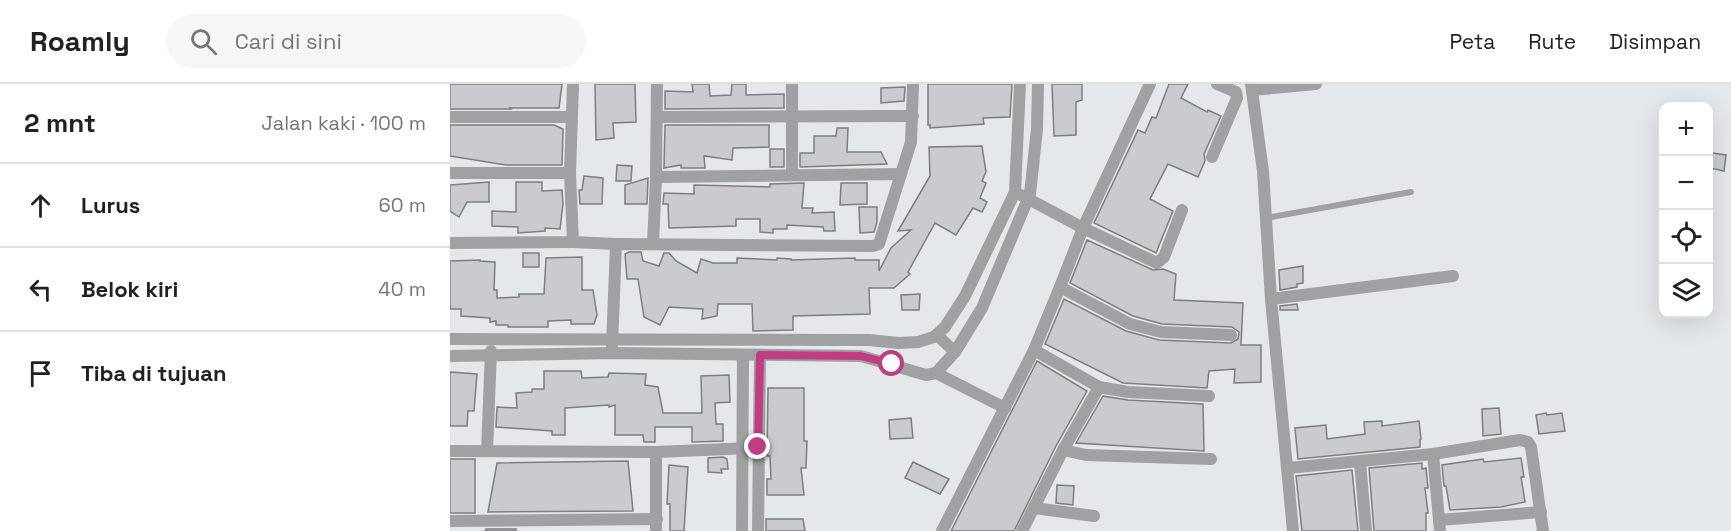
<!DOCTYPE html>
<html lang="id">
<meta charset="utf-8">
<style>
:root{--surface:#fff;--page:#f6f6f6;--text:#202124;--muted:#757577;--line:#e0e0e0}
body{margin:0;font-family:"Space Grotesk",sans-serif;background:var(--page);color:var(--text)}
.controls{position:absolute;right:18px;top:18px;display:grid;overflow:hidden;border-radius:12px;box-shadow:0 6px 24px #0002}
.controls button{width:54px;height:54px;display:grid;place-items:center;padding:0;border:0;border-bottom:2px solid var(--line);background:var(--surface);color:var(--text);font:30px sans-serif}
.stop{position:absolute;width:18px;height:18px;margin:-14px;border:4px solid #c13d83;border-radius:50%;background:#fff}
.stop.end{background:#c13d83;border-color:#fff;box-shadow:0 2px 6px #0008}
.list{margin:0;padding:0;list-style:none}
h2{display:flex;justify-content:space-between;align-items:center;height:78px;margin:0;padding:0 24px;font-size:26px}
h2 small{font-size:20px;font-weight:400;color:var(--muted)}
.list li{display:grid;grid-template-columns:39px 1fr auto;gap:18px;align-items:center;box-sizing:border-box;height:84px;padding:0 24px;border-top:2px solid var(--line)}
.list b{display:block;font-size:22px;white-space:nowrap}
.list em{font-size:20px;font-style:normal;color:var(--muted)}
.icon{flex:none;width:33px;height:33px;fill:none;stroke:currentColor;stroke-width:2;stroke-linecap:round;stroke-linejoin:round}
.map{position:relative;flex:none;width:1281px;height:447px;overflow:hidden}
header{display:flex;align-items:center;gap:36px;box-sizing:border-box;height:84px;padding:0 30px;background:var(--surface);border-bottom:2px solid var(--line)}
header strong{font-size:28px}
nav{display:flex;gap:33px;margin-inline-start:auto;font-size:21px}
.search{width:420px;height:54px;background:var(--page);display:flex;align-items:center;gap:15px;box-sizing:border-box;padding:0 21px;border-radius:33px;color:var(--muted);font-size:22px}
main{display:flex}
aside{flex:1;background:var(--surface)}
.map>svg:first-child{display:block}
</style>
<header>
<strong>Roamly</strong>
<div class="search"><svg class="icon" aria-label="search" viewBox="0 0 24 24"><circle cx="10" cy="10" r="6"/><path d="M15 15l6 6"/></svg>Cari di sini</div>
<nav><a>Peta</a><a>Rute</a><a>Disimpan</a></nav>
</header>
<main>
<aside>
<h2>2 mnt<small>Jalan kaki · 100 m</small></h2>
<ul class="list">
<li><svg class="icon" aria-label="ahead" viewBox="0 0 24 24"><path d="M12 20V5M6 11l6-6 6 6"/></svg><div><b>Lurus</b></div><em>60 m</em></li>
<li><svg class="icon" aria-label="left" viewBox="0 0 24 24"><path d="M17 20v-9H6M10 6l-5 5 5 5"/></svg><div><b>Belok kiri</b></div><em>40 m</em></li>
<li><svg class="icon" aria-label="arrive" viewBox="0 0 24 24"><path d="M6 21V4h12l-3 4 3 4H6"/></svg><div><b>Tiba di tujuan</b></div></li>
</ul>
</aside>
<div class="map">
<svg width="1281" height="447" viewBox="0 0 1281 447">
<rect width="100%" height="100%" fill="#e4e8eb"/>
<g fill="#cbcbcf" stroke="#7e7e81" stroke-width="1.5">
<polygon points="0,0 112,0 109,24 60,24 61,25 0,25"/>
<polygon points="145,0 185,0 186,38 163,39 164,54 146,56"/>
<polygon points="242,0 259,0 260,12 281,11 282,0 296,0 296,11 334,10 334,24 215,25 215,7 243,8"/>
<polygon points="478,0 562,0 560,33 533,34 534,40 480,44 480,41 478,41"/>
<polygon points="602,0 632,0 632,16 626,18 626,51 604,52"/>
<polygon points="719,0 738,0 731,14 757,28 758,26 771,32 754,70 755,77 748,93 718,80 700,115 723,127 706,169 644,139 688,46 695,49 702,33 706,34"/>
<polygon points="455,3 454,17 431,19 431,4"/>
<polygon points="0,41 104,41 113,45 112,81 56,81 0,72"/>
<polygon points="215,41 319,41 319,63 283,64 282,76 254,72 255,84 231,84 231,81 214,84"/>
<polygon points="387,44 398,44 397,68 431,68 437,80 350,83 350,69 364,69 364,52 386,52"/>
<polygon points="532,62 536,88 532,97 536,99 530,114 537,118 532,128 523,124 506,151 485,139 458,188 460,190 444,204 419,204 420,230 343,232 343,246 303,247 302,220 268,220 267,232 252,235 253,225 219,223 210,241 194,233 188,195 177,195 175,170 179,168 191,168 193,177 209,182 214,169 219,169 226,177 247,189 251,175 263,179 287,179 287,174 327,176 327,174 341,175 341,176 405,174 405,176 429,176 429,187 441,164 461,146 448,147 480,92 479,63"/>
<rect x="320" y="65" width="14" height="18"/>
<polygon points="1262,69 1276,71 1274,87 1260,84"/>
<polygon points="167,81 182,82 181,97 166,97"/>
<polygon points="134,92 153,94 152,120 130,120 129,106 132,106"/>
<polygon points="198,94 197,120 175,120 175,101"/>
<polygon points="39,98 39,118 17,118 9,133 0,127 0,101"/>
<polygon points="66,98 92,98 92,107 112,106 113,120 110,145 95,144 95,147 68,149 68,143 42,142 42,127 66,128"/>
<polygon points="354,99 352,124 363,124 362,129 384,128 385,147 374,147 373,143 337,141 337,145 323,145 323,149 310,148 310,135 286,135 286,142 219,144 218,120 213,120 214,109 244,110 244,101 320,103 320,100"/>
<polygon points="391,99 417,99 417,120 390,121"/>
<polygon points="409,123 427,123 427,138 424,148 410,149"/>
<polygon points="637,156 703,186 713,185 726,190 724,216 793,219 791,261 811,261 811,298 784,299 785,285 759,287 757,304 673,299 595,260 614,215 676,247 709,256 781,259 788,255 789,248 782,243 712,240 683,232 620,199"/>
<rect x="73" y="169" width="16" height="14"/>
<polygon points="132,173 132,206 143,206 147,231 144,240 121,240 121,236 98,237 98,243 58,243 58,241 46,241 46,237 40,238 40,234 11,232 11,225 0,225 0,177 30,176 30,177 45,178 44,206 47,206 47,214 69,213 69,210 94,210 96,174"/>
<polygon points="853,182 853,199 847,200 847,203 830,206 829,186"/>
<polygon points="470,210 469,226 452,226 451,211"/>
<polygon points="847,220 848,226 830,226 830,222"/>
<polygon points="587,277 637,307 606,362 564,447 501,447"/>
<polygon points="94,287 131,287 132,294 158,293 159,289 196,290 195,301 208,303 213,329 252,329 251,292 279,291 280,318 265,319 266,340 273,340 273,357 242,358 242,343 205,343 205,358 194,358 193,351 165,351 165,321 159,323 159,321 115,324 115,351 102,351 102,347 46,343 47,323 67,324 66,309 82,308 82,305 94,305"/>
<polygon points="0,288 27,290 24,327 18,327 17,342 0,342"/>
<polygon points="318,304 354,304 354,357 357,357 356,384 351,384 354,411 317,411 317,395 321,395 320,372 317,372"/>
<polygon points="653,312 678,316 753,320 754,367 626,359"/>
<polygon points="1049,324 1051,350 1033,352 1032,325"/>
<polygon points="1096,329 1097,331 1112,329 1115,347 1089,350 1086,331"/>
<polygon points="461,334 463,354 440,355 439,336"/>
<polygon points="932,337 932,342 969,337 971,355 970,356 970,363 848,375 845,344 876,341 877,355 915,350 914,338"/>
<polygon points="273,373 277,375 278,385 271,385 272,389 258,388 258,374"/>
<polygon points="1071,374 1074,393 1071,393 1075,418 1051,423 1000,426 996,402 994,402 992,381 1033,375 1034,378"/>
<rect x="0" y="375" width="25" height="54"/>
<polygon points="178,377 183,427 38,428 47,379"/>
<polygon points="463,378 499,395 490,410 455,394"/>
<polygon points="972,379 972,385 976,384 978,404 975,404 978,429 976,429 976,447 924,447 919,384"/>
<polygon points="219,381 238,383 234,447 220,447 220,420 217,420"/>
<polygon points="902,386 908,447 852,447 846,392"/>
<polygon points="607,401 624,402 623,421 606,419"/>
<polygon points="316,435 353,435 355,447 316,447"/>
<polygon points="36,445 66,445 66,447 35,447"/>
</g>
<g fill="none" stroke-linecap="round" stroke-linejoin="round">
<polyline stroke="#9fa1a2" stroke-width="6" points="816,134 961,108"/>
<g stroke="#9fa1a2" stroke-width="12">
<polyline points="207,0 206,93 451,90"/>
<polyline points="700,0 633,144 610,203 680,240 711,248 781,251"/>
<polyline points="801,0 813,87 821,215 843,447"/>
<polyline points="802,6 866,0"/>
<polyline points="0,33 121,33"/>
<polyline points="208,33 463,32"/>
<polyline points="762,73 787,14 786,8 767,0"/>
<polyline points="0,89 120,89"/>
<polyline points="342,91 342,0"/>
<polyline points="571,111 633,144 707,179 714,173 732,126"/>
<polyline points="123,158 166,160"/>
<polyline points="0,159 123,158 120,89 123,0"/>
<polyline points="203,160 206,93"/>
<polyline points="821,215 1003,192"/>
<polyline points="487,251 505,268"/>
<polyline points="0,255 419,256 449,259 468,258 484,253 495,243 515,212 565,108 570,0"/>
<polyline points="162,262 166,160 423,162 429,160 461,58 463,0"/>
<polyline points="584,266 610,203"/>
<polyline points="0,272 163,269 411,272 476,291 486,289 555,324"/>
<polyline points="486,289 505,268 532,224 580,110 587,45 588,0"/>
<polyline points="649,303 678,308 759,312"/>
<polyline points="613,366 636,371 761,375"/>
<polyline points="0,367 206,368 206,447"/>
<polyline points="37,367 41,267"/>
<polyline points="206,368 301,364"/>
<polyline points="983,370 990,447"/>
<polyline points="910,378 916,447"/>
<polyline points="838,384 983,370 1070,356 1078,358 1081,363 1093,447"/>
<polyline points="584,424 644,432"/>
<polyline points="989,436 1091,428"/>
<polyline points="0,437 207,435"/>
<polyline points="292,447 293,271"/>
<polyline points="308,447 310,271"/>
<polyline points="492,447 584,266 649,303 613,366 572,447"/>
</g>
</g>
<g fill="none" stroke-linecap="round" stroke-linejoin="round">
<polyline stroke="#c13d83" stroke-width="8" points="308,363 310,271 411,272 442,280"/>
</g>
</svg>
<div class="controls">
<button>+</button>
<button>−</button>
<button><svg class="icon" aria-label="locate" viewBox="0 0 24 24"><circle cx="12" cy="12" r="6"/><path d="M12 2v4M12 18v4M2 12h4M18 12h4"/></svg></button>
<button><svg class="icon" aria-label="layers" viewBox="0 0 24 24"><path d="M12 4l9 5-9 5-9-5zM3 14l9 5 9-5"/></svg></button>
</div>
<div class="stop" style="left:442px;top:280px"></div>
<div class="stop end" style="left:308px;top:363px"></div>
</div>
</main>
